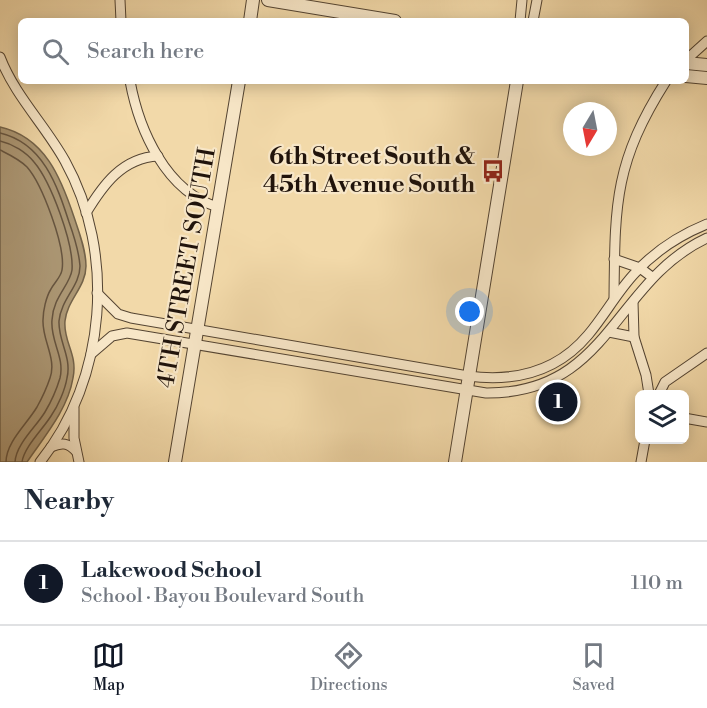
<!DOCTYPE html>
<meta charset="utf-8">
<style>
:root{--surface:#fff;--page:#f6f6f7;--text:#1f2937;--muted:#747a83;--line:#e0e1e3;--accent:#111827}
body{margin:0;font-family:"Libre Bodoni",serif;background:var(--page);color:var(--text)}
.controls{position:absolute;right:18px;bottom:18px;display:grid;overflow:hidden;border-radius:9px;box-shadow:0 3px 15px #0003}
.controls button{width:54px;height:54px;display:grid;place-items:center;padding:0;border:0;border-bottom:2px solid var(--line);background:var(--surface);color:var(--text);font:30px sans-serif}
.compass{position:absolute;left:563px;top:102px;width:54px;height:54px;border-radius:50%;background:var(--surface);box-shadow:0 3px 15px #0003;rotate:190deg}
.you{position:absolute;left:470px;top:312px;width:21px;height:21px;margin:-15px;border:4px solid #fff;border-radius:50%;background:#1a73e8;box-shadow:0 0 0 9px #1a73e833}
.badge{display:grid;place-items:center;width:39px;height:39px;border-radius:50%;background:var(--accent);color:#fff;font-size:20px;font-weight:700}
.pin{position:absolute;translate:-50% -50%;border:3px solid #fff;box-shadow:0 2px 6px #0006}
.list{margin:0;padding:0;list-style:none}
h2{display:flex;justify-content:space-between;align-items:center;height:78px;margin:0;padding:0 24px;font-size:26px}
h2 small{font-size:20px;font-weight:400;color:var(--muted)}
.list li{display:grid;grid-template-columns:39px 1fr auto;gap:18px;align-items:center;box-sizing:border-box;height:84px;padding:0 24px;border-top:2px solid var(--line)}
.list b{display:block;font-size:22px;white-space:nowrap}
.list p{margin:0;font-size:20px;white-space:nowrap;color:var(--muted)}
.list em{font-size:20px;font-style:normal;color:var(--muted)}
.icon{flex:none;width:33px;height:33px;fill:none;stroke:currentColor;stroke-width:2;stroke-linecap:round;stroke-linejoin:round}
.map{position:relative;flex:none;width:707px;height:462px;overflow:hidden}
.search{position:absolute;background:var(--surface);box-shadow:0 3px 15px #0003;left:18px;right:18px;top:18px;height:66px;display:flex;align-items:center;gap:15px;box-sizing:border-box;padding:0 21px;border-radius:9px;color:var(--muted);font-size:22px}
.sheet{height:162px;background:var(--surface)}
nav{display:flex;justify-content:space-around;align-items:center;box-sizing:border-box;height:84px;border-top:2px solid var(--line);background:var(--surface);font-size:16px;color:var(--muted)}
nav a{display:grid;justify-items:center;gap:3px}
nav .on{color:var(--accent)}
.map>svg:first-child{display:block}
</style>
<div class="map">
<svg width="707" height="462" viewBox="0 0 707 462">
<rect width="100%" height="100%" fill="#f2d9a9"/>
<filter id="stains"><feTurbulence type="fractalNoise" baseFrequency=".00333" numOctaves="4"/><feColorMatrix values="0 0 0 0 .2 0 0 0 0 .09 0 0 0 0 .02 0 0 0 .5 -.17"/></filter>
<radialGradient id="worn" r=".72"><stop offset=".6" stop-color="#630" stop-opacity="0"/><stop offset="1" stop-color="#630" stop-opacity=".3"/></radialGradient>
<path fill="#ab9673" stroke="#736249" stroke-width="1.5" d="M 0,127 C 45,137 61,178 74,217 C 79,232 86,250 86,266 C 86,287 67,300 65,321 C 63,342 78,354 73,378 C 68,409 44,437 27,462 L 0,462 Z"/>
<g fill="none" stroke-linecap="round" stroke-linejoin="round">
<g stroke="#66543f" stroke-width="1.5">
<path d="M 0,133 C 43,143 57,185 69,222 C 74,236 79,252 80,266 C 80,286 61,299 59,321 C 58,341 72,357 67,378 C 65,390 58,406 51,416 C 43,429 24,447 22,462"/>
<path d="M 0,141 C 13,144 26,152 34,162 C 51,182 74,244 72,270 C 70,285 53,297 52,320 C 50,341 65,357 60,378 C 57,388 51,402 45,412 C 36,427 16,444 15,462"/>
<path d="M 0,150 C 10,155 19,159 27,167 C 42,184 66,247 62,270 C 61,277 54,283 51,289 C 46,297 43,311 43,320 C 42,340 57,359 50,378 C 47,387 42,398 37,407 C 27,424 6,442 6,462"/>
</g>
<g stroke="#544432" stroke-width="11">
<g id="minor">
<polyline points="120,0 121,21"/>
<polyline points="520,21 522,0"/>
<polyline points="533,21 537,0"/>
<path d="M 0,57 C 15,96 45,125 65,161 C 116,253 107,379 40,462"/>
<polyline points="686,60 707,41"/>
<path d="M 130,81 C 139,130 166,192 218,207"/>
<path d="M 86,213 C 103,185 122,158 158,156"/>
<polyline points="614,259 640,268 652,277"/>
<path d="M 97,293 L 118,314 L 131,318 L 468,376 C 514,382 557,372 588,335 C 605,315 617,292 635,273 C 655,251 680,235 707,224"/>
<path d="M 614,298 C 615,204 614,163 666,81"/>
<polyline points="633,302 634,337 646,375 649,394"/>
<polyline points="609,332 634,337"/>
<path d="M 91,354 L 112,336 L 127,333 L 486,393 C 610,394 613,282 707,238"/>
<polyline points="659,394 665,382 707,353"/>
<polyline points="74,408 74,438 79,462"/>
<polyline points="684,418 707,422"/>
<path d="M 51,447 C 62,442 68,443 76,451"/>
<polyline points="641,462 645,440"/>
</g>
</g>
<g stroke="#544432" stroke-width="14">
<g id="tertiary">
<polyline points="268,0 395,21"/>
<polyline points="250,21 253,0"/>
<polyline points="686,63 707,65"/>
<polyline points="686,76 707,78"/>
<polyline points="175,462 239,81"/>
<polyline points="455,462 517,81"/>
</g>
</g>
<use href="#minor" stroke="#f7e6c7" stroke-width="9"/>
<use href="#tertiary" stroke="#f7e6c7" stroke-width="12"/>
</g>
<defs>
<g id="bus-bare" transform="scale(1.8)"><path d="M-5-6H5V4H4V6H2V4H-2V6H-4V4H-5ZM-3.5-4V0h7V-4ZM-3.5 1.2v1.5H-2V1.2ZM2 1.2v1.5H3.5V1.2Z" fill="#8f2418" stroke="#f7e6c7" stroke-width="2.5" paint-order="stroke"/></g>
</defs>
<g fill-rule="evenodd">
<use href="#bus-bare" x="493" y="171"/>
</g>
<g text-anchor="middle" dominant-baseline="central" stroke-width="4.5" stroke-linejoin="round" paint-order="stroke">
<g font-size="24" font-weight="bold" fill="#20130b" stroke="#f7e6c7" text-anchor="end">
<text x="475" y="157">6th Street South &amp;<tspan x="475" dy="28">45th Avenue South</tspan></text>
</g>
<g font-size="24" fill="#20130b" stroke="#f7e6c7">
<text transform="translate(187 268) rotate(-80)">4TH STREET SOUTH</text>
</g>
</g>
<rect width="100%" height="100%" filter="url(#stains)"/>
<rect width="100%" height="100%" fill="url(#worn)"/>
</svg>
<div class="controls">
<button><svg class="icon" aria-label="layers" viewBox="0 0 24 24"><path d="M12 4l9 5-9 5-9-5zM3 14l9 5 9-5"/></svg></button>
</div>
<svg class="compass" viewBox="-18 -18 36 36"><path d="M0-13l5 13h-10z" fill="#e53935"/><path d="M0 13l5-13h-10z" fill="#747a83"/></svg>
<div class="you"></div>
<div class="pin badge" style="left:558px;top:402px">1</div>
<div class="search"><svg class="icon" aria-label="search" viewBox="0 0 24 24"><circle cx="10" cy="10" r="6"/><path d="M15 15l6 6"/></svg>Search here</div>
</div>
<section class="sheet">
<h2>Nearby<small></small></h2>
<ul class="list">
<li><span class="badge">1</span><div><b>Lakewood School</b><p>School · Bayou Boulevard South</p></div><em>110 m</em></li>
</ul>
</section>
<nav>
<a class="on"><svg class="icon" aria-label="map" viewBox="0 0 24 24"><path d="M3 6l6-2 6 2 6-2v14l-6 2-6-2-6 2zM9 4v14M15 6v14"/></svg>Map</a>
<a><svg class="icon" aria-label="directions" viewBox="0 0 24 24"><path d="M12 3l9 9-9 9-9-9zM9 14v-3h6M13 9l2 2-2 2"/></svg>Directions</a>
<a><svg class="icon" aria-label="saved" viewBox="0 0 24 24"><path d="M7 4h10v16l-5-4-5 4z"/></svg>Saved</a>
</nav>
